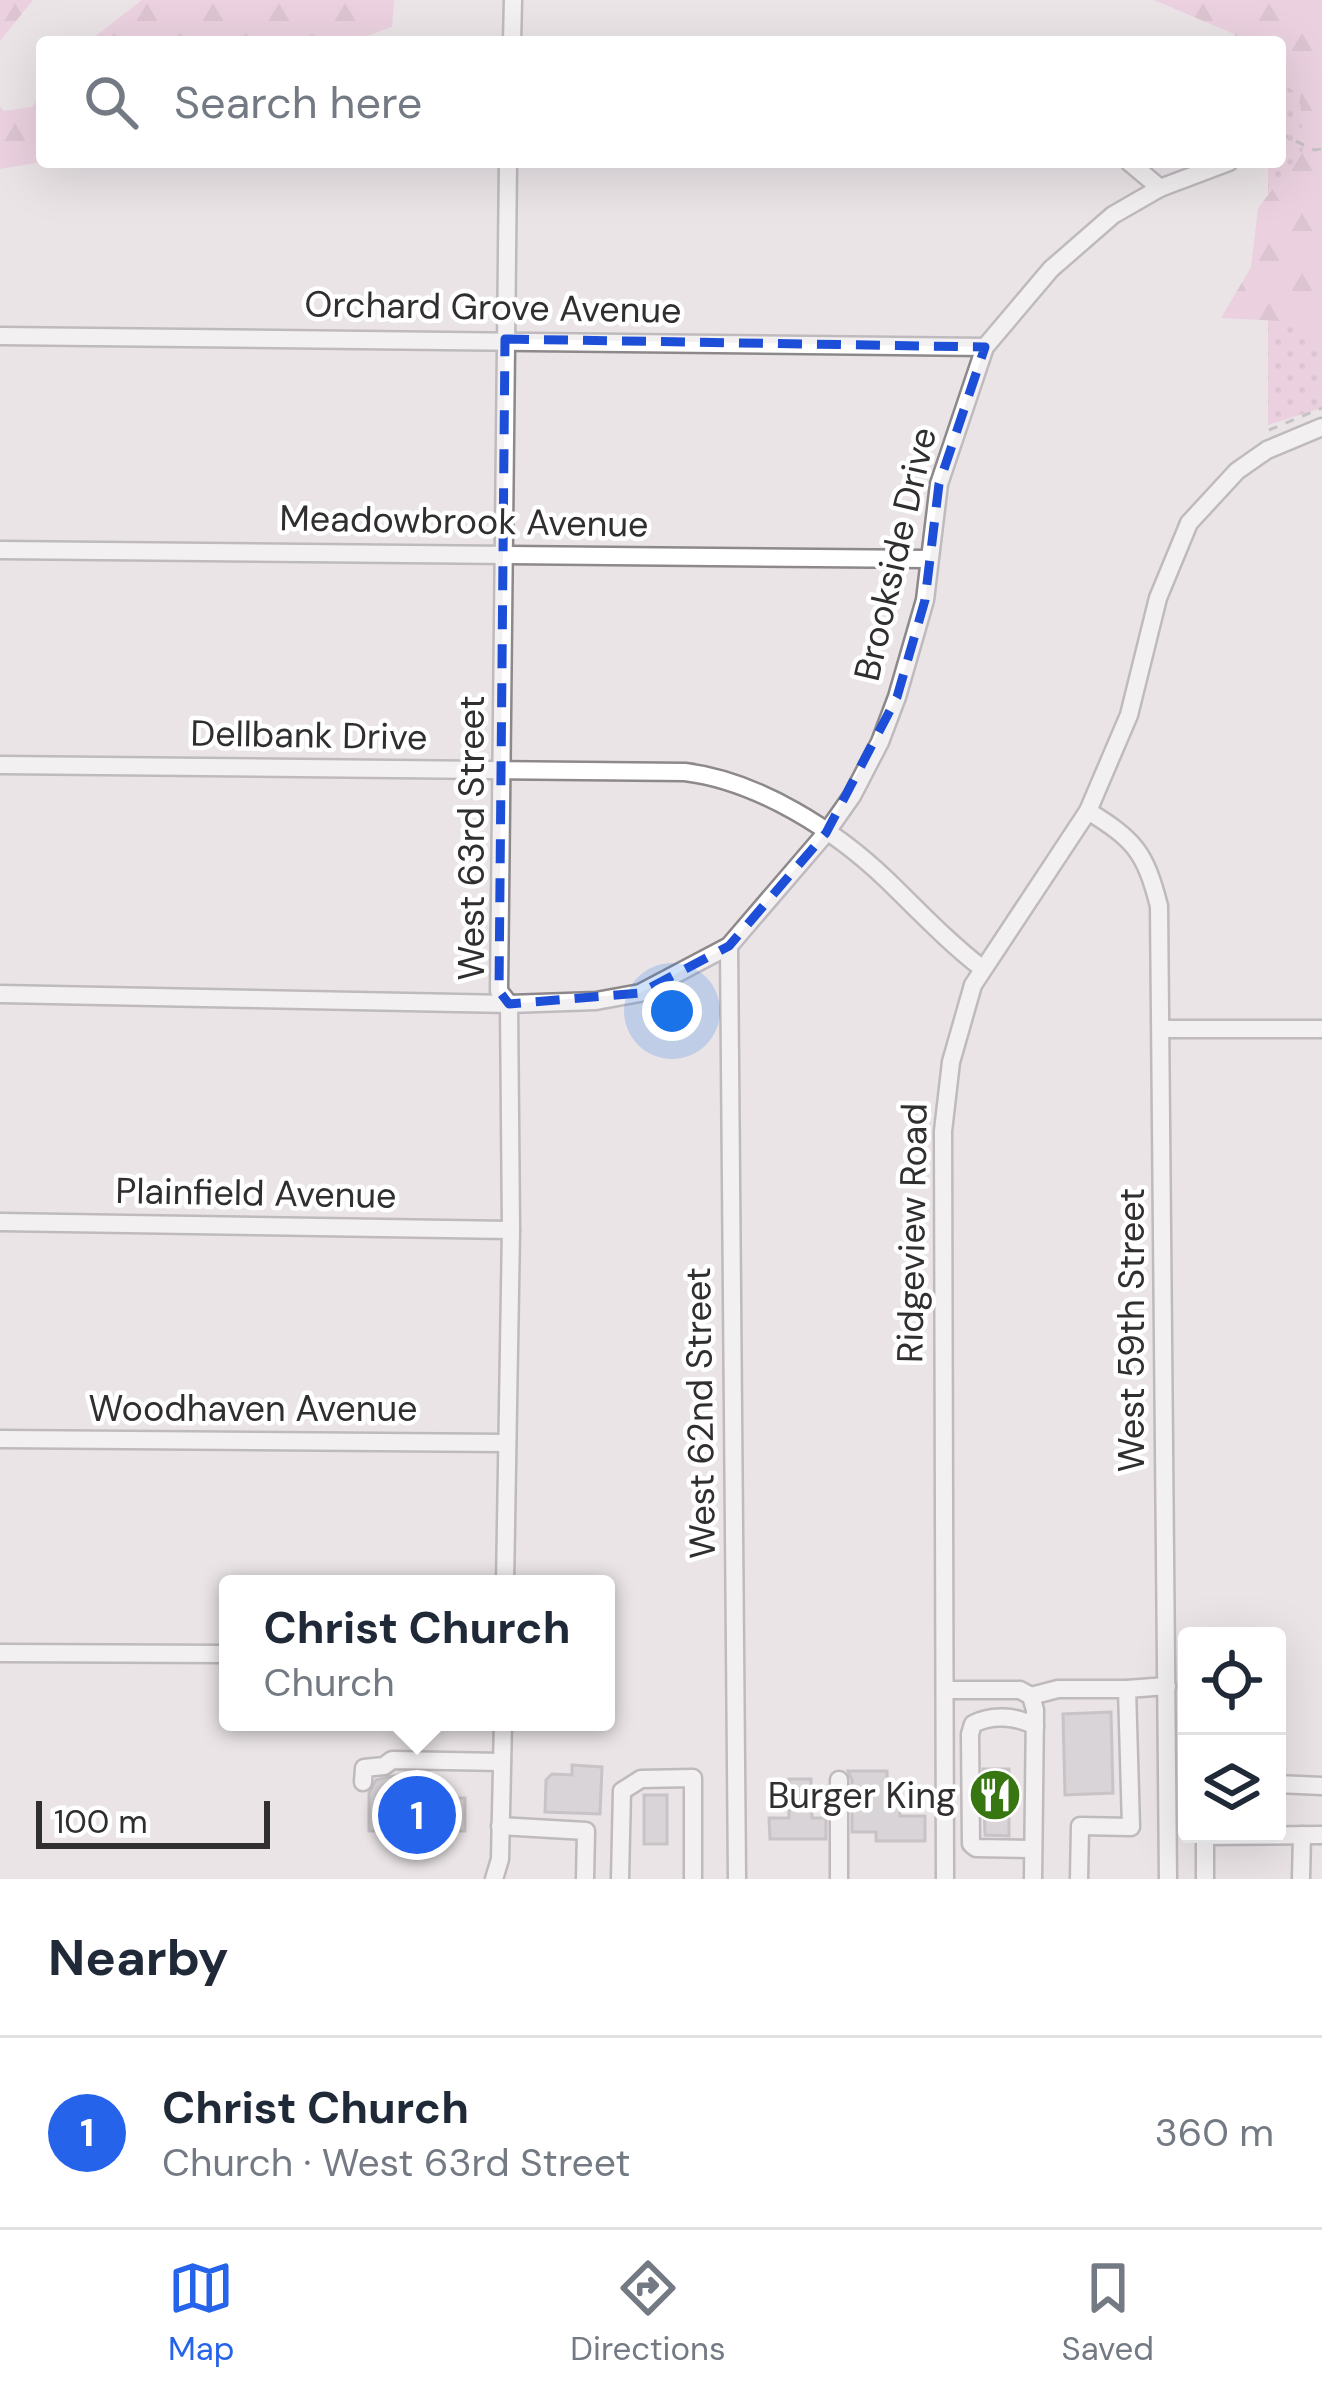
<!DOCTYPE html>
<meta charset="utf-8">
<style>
:root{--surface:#fff;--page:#f2f2f3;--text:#1f2937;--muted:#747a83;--line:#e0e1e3;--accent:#2563eb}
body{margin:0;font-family:"DM Sans",sans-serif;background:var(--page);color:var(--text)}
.controls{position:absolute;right:36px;bottom:36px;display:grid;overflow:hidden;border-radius:12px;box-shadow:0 12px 48px #0002}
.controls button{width:108px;height:108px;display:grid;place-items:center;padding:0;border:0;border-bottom:3px solid var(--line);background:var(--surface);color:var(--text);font:60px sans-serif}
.scale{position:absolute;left:36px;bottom:30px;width:234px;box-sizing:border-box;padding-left:12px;border:6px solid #302e2f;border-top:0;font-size:33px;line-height:42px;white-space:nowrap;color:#302e2f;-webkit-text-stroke:9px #fff;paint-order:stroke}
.you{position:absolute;left:672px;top:1011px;width:42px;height:42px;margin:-30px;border:9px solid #fff;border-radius:50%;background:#1a73e8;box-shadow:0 0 0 18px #1a73e833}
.badge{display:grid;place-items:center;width:78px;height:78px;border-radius:50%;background:var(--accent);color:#fff;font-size:39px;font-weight:700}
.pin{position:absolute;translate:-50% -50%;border:6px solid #fff;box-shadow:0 3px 12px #0006}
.popup{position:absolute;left:219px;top:1575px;width:396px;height:156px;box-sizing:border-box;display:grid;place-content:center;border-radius:12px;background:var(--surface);filter:drop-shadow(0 3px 9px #0005);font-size:39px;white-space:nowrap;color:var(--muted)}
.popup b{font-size:45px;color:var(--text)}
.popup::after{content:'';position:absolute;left:50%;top:100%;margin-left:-24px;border:24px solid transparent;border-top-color:var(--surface)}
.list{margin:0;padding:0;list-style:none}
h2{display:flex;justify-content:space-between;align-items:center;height:156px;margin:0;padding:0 48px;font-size:51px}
h2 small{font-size:39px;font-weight:400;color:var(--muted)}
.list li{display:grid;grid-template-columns:78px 1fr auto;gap:36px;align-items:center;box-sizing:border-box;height:192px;padding:0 48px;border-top:3px solid var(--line)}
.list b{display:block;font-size:45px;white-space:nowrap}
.list p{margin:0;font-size:39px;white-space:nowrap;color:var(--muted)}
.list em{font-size:39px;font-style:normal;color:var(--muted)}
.icon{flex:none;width:66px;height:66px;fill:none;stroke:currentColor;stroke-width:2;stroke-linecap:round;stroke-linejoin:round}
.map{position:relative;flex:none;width:1322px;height:1879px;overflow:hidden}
.search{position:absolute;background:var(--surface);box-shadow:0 12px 48px #0002;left:36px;right:36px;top:36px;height:132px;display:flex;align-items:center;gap:30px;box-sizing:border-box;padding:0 42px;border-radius:12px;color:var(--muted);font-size:45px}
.sheet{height:348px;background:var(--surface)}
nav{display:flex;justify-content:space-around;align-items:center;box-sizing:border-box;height:168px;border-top:3px solid var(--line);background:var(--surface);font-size:33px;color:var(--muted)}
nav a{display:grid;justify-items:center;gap:6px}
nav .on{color:var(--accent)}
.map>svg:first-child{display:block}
</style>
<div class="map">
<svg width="1322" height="1879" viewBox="0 0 1322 1879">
<defs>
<pattern id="green-dots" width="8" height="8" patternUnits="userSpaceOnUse" patternTransform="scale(3)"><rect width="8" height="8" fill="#edbad4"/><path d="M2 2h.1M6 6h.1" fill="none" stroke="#cca0b6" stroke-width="1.8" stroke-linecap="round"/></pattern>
<pattern id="forest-firs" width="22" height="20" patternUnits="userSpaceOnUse" patternTransform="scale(3)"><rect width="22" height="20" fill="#edbad4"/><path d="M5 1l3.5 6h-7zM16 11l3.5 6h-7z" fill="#cca0b6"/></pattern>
</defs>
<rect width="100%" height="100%" fill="#eae4e7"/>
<polygon fill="url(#green-dots)" points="1322,0 1322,408 1268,425 1268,162 1280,162 1280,42"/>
<g fill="url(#forest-firs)">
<polygon points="0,0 33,0 0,41"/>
<polygon points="142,0 394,0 392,27 349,42 88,42"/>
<polygon points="1154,0 1322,0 1322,341 1282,321 1221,318 1251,267 1258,208 1303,150 1300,96 1280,81 1280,42 1241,42 1234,34"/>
<polygon points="42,92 42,162 0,169 0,107 4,111 32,107"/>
</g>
<g fill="#c6c1c3" stroke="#a19c9e" stroke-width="3">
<polygon points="1111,1712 1113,1793 1065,1795 1063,1714"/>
<polygon points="572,1765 602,1767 600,1814 545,1812 546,1780 552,1774 572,1775"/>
<polygon points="983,1769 1009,1769 1009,1836 985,1835"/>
<polygon points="848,1771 887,1771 888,1801 900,1801 900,1816 925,1816 925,1841 876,1841 876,1832 852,1832 852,1780"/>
<polygon points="392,1776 412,1776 412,1798 465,1798 465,1831 369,1831 369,1793 376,1780"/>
<polygon points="789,1779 811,1779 812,1818 826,1818 826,1839 770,1839 769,1818 789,1818"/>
<rect x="644" y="1795" width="23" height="49"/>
</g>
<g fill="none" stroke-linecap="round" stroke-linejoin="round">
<g stroke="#8d888a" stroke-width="21">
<g id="minor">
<polyline points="512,42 513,0"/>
<polyline points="1129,162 1160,188"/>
<polyline points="0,336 985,347"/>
<polyline points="0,550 927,559"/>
<path d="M 0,765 L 685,772 C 758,781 835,830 887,880 C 919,911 948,942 983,969"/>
<path d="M 1088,811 C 1135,840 1145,852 1159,906 L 1168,1879"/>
<polyline points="729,946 737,1879"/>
<polyline points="0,994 509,1004 596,1001 640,993 729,946 826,833 852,796 880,742 897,697 925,600 939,484 985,347 1051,269 1113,215 1160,188 1229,162"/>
<polyline points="1162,1029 1322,1029"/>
<polyline points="0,1222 511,1230"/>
<polyline points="0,1439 505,1443"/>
<polyline points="505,1584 511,1230 509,1004 499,991 508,162"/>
<polyline points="0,1653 228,1654"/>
<polyline points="945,1690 1020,1690 1031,1696 1035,1710 1033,1879"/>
<polyline points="1031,1696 1058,1689 1127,1689"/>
<polyline points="839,1780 839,1879"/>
<polyline points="363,1782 364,1768 384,1766 392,1760 502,1762"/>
<polyline points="1277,1784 1322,1786"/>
<polyline points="500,1826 586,1831 585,1879"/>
<path d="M 1033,1849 L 976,1848 L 971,1844 L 970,1734 L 973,1724 C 992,1714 1016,1716 1035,1726"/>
<polyline points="494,1879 500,1859 503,1722"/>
<polyline points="620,1879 622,1791 641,1779 693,1778 693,1879"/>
<polyline points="945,1879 943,1131 951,1062 973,985 1088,811 1129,715 1158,598 1189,523 1237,471 1267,450 1322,427"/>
<polyline points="1079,1879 1080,1826 1131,1827 1127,1689 1167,1686"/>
<polyline points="1205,1879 1205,1836 1322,1835"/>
<polyline points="1301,1879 1302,1835"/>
</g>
</g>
<g stroke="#9e9a9c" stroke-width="3" stroke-dasharray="9 9" stroke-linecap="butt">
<polyline points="1280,133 1314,150 1322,149"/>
<polyline points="1269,430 1322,408"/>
</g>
<use href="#minor" stroke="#fff" stroke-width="16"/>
</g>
<path d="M0 0H1322V1879H0ZM 505,339 L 985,347 L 939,484 L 925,600 L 897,697 L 826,833 L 729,946 L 640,993 L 509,1004 L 499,991 Z" fill="#eae4e7" fill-opacity=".55" fill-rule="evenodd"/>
<path fill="none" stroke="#1d4ed8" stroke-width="9" stroke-dasharray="24 15" stroke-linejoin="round" d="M 505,339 L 985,347 L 939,484 L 925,600 L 897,697 L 826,833 L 729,946 L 640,993 L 509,1004 L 499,991 Z"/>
<defs>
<g id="restaurant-disc" transform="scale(2.7)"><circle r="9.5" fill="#377611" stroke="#fff"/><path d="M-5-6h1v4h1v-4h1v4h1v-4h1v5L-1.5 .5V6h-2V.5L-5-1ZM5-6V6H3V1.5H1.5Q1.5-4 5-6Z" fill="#fff"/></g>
</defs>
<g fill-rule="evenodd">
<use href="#restaurant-disc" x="995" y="1795"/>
</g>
<g text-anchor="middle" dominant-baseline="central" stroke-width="9" stroke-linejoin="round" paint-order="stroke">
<g font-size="36" fill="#302e2f" stroke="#fff">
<text transform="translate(493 307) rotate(1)">Orchard Grove Avenue</text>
<text transform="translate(464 521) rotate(1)">Meadowbrook Avenue</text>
<text transform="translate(895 554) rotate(-77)">Brookside Drive</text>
<text transform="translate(309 735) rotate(1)">Dellbank Drive</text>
<text transform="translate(471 838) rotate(-90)">West 63rd Street</text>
<text transform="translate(256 1193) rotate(1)">Plainfield Avenue</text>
<text transform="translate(912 1233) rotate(-89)">Ridgeview Road</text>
<text transform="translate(1131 1330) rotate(-90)">West 59th Street</text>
<text x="253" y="1408">Woodhaven Avenue</text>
<text transform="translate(700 1413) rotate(-91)">West 62nd Street</text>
</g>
<g font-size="36" fill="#302e2f" stroke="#fff" text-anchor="end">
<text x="956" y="1795">Burger King</text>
</g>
</g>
</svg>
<div class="controls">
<button><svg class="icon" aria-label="locate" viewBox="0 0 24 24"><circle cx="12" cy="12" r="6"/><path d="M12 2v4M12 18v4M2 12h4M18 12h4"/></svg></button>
<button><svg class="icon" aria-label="layers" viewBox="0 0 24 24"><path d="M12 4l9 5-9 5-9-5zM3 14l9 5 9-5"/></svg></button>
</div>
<div class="scale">100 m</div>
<div class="you"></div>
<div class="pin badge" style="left:417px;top:1815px">1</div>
<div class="popup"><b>Christ Church</b>Church</div>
<div class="search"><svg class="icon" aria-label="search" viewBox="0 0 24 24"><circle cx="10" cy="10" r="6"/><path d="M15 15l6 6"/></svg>Search here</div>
</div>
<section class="sheet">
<h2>Nearby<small></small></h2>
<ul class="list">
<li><span class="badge">1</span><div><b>Christ Church</b><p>Church · West 63rd Street</p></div><em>360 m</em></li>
</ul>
</section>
<nav>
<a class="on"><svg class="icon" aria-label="map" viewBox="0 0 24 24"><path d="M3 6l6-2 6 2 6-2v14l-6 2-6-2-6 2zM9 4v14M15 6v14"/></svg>Map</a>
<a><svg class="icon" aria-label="directions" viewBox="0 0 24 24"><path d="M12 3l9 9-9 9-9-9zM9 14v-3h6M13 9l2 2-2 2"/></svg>Directions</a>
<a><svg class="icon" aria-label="saved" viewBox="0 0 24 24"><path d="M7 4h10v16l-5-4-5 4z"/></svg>Saved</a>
</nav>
